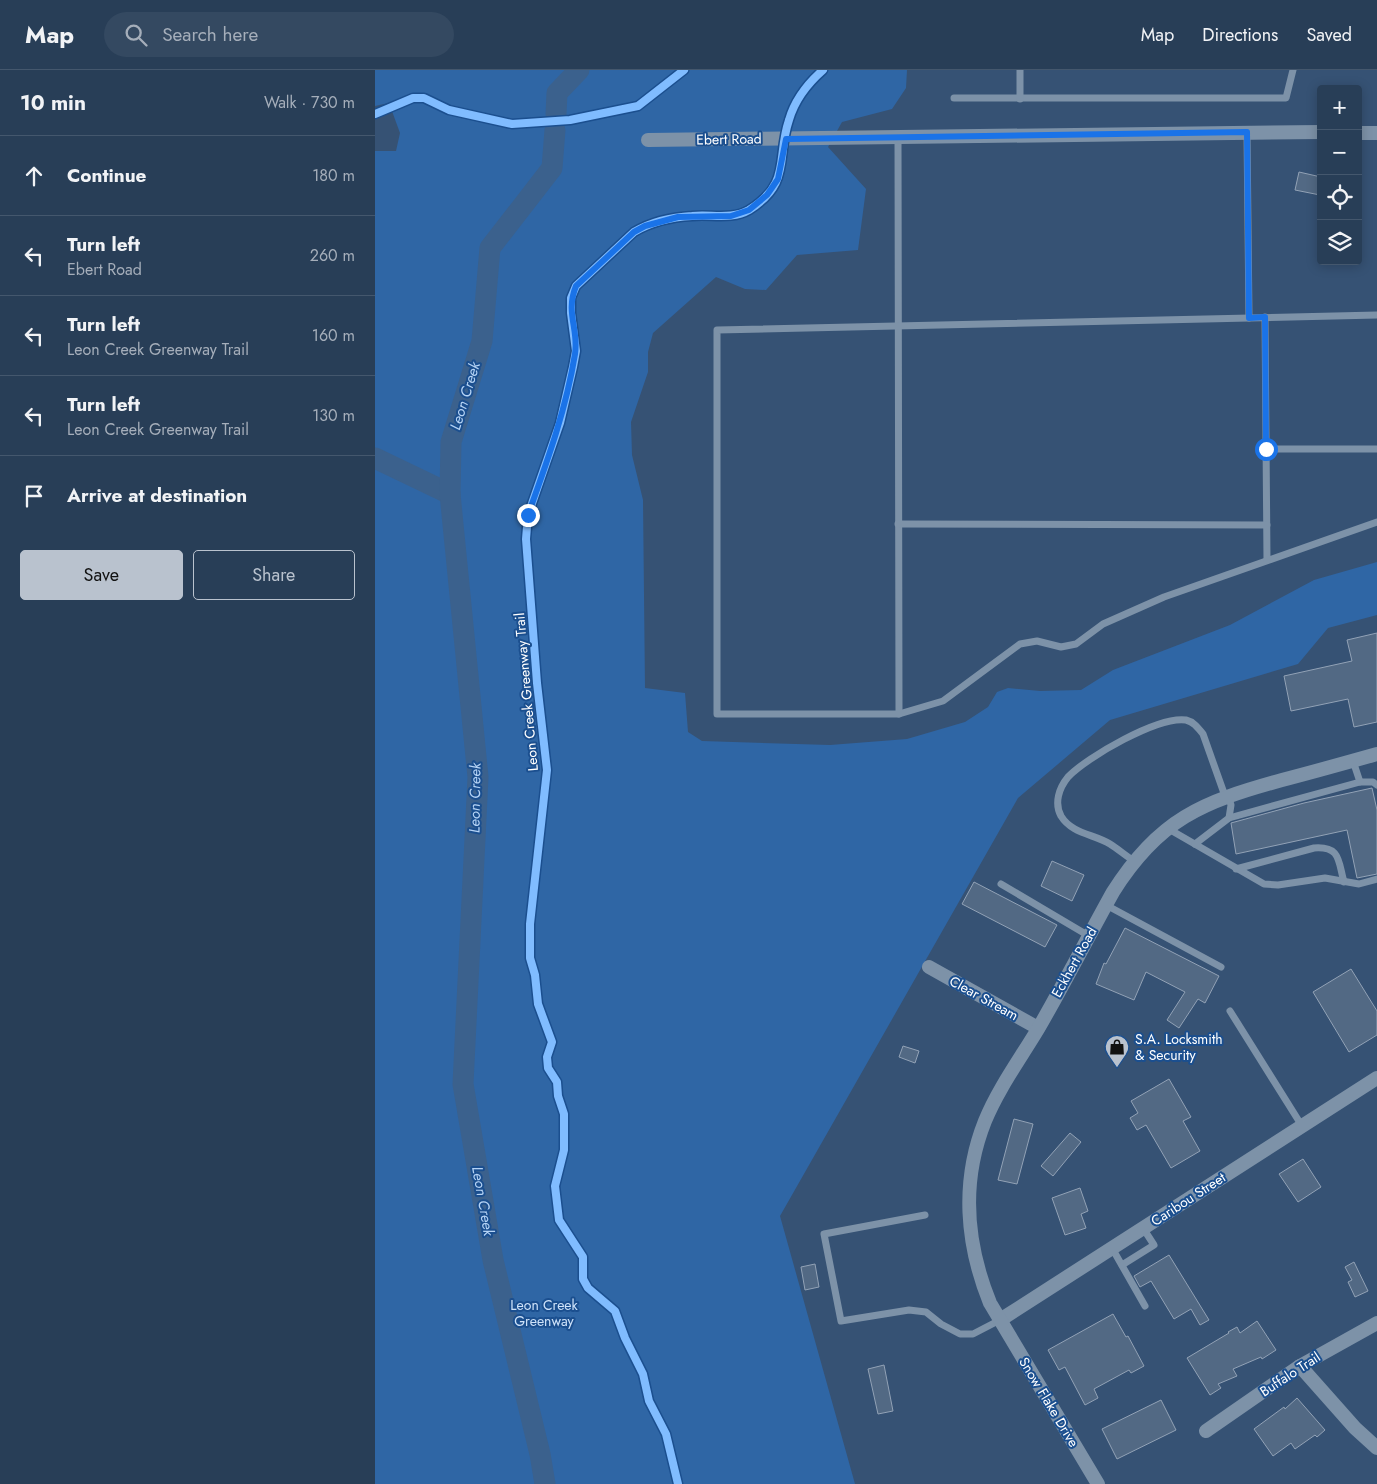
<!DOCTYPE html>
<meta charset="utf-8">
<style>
:root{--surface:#283e57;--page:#344961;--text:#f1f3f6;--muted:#a5aeba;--line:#44576d;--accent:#b9c2ce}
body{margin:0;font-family:Jost,sans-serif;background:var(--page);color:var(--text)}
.controls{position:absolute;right:15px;top:15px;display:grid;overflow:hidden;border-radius:5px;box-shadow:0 2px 12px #0003}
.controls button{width:45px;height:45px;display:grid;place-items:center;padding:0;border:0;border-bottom:1px solid var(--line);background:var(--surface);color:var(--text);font:25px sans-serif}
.stop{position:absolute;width:15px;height:15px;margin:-11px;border:4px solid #1a73e8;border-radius:50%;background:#fff}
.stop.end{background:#1a73e8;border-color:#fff;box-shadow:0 1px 5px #0008}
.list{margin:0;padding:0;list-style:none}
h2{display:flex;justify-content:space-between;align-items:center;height:65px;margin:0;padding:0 20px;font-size:21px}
h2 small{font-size:16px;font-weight:400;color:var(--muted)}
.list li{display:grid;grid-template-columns:32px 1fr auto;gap:15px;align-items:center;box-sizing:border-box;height:80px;padding:0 20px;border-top:1px solid var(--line)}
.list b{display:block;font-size:19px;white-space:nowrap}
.list p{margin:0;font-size:16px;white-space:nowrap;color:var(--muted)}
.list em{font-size:16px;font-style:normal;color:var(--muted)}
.actions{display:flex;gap:10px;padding:15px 20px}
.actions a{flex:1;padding:11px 0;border:1px solid var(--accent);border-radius:5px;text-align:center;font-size:18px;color:var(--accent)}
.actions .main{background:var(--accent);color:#111}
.icon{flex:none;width:28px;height:28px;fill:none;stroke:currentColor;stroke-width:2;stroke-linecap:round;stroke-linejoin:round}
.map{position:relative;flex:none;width:1002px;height:1414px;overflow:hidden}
header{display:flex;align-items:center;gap:30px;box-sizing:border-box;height:70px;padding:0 25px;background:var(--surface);border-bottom:1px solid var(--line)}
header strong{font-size:24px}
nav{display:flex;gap:28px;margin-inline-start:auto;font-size:18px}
.search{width:350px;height:45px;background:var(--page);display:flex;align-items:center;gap:12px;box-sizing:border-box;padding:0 18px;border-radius:28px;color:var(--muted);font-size:19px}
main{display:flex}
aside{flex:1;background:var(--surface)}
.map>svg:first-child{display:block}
</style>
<header>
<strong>Map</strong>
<div class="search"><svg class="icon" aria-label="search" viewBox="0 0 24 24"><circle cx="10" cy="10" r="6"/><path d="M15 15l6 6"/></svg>Search here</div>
<nav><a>Map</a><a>Directions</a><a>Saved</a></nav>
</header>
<main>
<aside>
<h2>10 min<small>Walk · 730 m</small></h2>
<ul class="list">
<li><svg class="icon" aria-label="ahead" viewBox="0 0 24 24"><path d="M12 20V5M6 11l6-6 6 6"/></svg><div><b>Continue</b></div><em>180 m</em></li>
<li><svg class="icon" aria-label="left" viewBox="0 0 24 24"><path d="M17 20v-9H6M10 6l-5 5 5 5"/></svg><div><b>Turn left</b><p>Ebert Road</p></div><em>260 m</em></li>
<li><svg class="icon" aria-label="left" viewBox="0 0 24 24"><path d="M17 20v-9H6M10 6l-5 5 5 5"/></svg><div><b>Turn left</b><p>Leon Creek Greenway Trail</p></div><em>160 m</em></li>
<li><svg class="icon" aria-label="left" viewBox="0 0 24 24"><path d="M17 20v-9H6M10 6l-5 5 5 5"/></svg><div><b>Turn left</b><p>Leon Creek Greenway Trail</p></div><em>130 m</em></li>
<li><svg class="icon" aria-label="arrive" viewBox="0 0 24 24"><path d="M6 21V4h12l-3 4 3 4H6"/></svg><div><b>Arrive at destination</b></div></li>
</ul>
<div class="actions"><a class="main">Save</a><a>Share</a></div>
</aside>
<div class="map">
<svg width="1002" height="1414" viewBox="0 0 1002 1414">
<rect width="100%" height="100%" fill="#365274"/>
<polygon fill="#2f66a5" points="0,0 532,0 531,18 517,39 467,52 453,77 491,119 483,180 422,185 391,220 370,219 341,207 278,263 273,282 273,302 256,352 257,385 268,430 270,618 310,623 313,662 327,671 455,675 532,669 590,652 613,637 622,622 633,618 665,621 706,620 738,600 855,555 939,510 1002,492 1002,545 953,558 923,594 735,650 643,728 405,1146 480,1414 0,1414 0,81 21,81 25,63 14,33 0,36"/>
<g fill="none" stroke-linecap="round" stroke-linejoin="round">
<g stroke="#3b618d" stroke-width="21">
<polyline points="181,44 182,23 204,0"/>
<polyline points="0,388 75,424"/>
<polyline points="170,1414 165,1384 118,1190 88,1014 103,707 75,424 76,372 107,271 115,178 177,98 180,60"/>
</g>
</g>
<g fill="#526984" stroke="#92a2b6">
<polygon points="924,102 946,107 945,125 920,120"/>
<polygon points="1002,563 1002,652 979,657 973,629 916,641 909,606 977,591 972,570"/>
<polygon points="997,718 1002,740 1002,804 982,808 972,760 861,784 856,753 929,733"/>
<polygon points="677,791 709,805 697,831 666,816"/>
<polygon points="599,812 682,855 670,877 587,834"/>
<polygon points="750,858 844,906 830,933 823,929 804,958 792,950 810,922 771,902 759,930 721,914 729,893 731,894"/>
<polygon points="976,899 1002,941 1002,965 974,982 938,922"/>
<polygon points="528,976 544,981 540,993 524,987"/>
<polygon points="794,1009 816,1047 808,1051 825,1081 796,1098 771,1055 762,1060 755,1048 763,1043 756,1031"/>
<polygon points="639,1049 658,1054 642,1114 623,1110"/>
<polygon points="695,1063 706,1072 678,1106 666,1096"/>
<polygon points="928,1089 946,1117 923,1132 904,1104"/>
<polygon points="705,1118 713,1141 706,1144 711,1158 690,1165 677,1128"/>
<polygon points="794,1185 834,1250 825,1255 816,1239 799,1249 776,1211 765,1217 759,1206"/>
<polygon points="979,1192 993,1221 980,1227 973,1212 977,1210 970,1197"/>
<polygon points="440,1194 444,1217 430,1220 426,1197"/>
<polygon points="738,1244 751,1267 753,1266 769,1296 756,1303 754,1300 719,1319 723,1328 710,1335 690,1297 684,1300 673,1280"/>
<polygon points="882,1251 901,1280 887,1289 886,1287 858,1299 862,1306 843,1314 846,1318 835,1325 812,1288 854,1263 853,1262 862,1257 865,1263"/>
<polygon points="509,1295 518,1341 503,1344 493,1299"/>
<polygon points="922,1328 950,1360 942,1367 940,1365 920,1379 916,1373 898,1386 879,1359 909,1337 910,1339"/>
<polygon points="786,1330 801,1360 742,1389 727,1359"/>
</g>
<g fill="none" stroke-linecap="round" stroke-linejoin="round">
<g stroke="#7d92a8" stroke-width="7">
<polyline points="579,28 911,28 918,0"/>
<polyline points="645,29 645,0"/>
<polyline points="872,63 874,248"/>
<polyline points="523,67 524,644"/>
<polyline points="1002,245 342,260 342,644 524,644 568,631 645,574 662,571 686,577 701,574 728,554 789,527 1002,452"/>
<polyline points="890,247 892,490"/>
<polyline points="891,379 1002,379"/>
<polyline points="523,454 892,455"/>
<polyline points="978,691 985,712"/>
<polyline points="854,748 985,712 998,712 1002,715"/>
<polyline points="792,758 889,814 903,815 950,808 984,814 1002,809"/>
<polyline points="820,774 854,748 856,735 853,725"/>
<path d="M 759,791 C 751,786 743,779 735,774 C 719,764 697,764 686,746 C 679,733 684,718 693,707 C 712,687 783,646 811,650 C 819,652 823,658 828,664 L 850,726"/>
<path d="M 861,799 L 939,778 C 966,776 963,791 969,812"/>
<polyline points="626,814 714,866"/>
<polyline points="731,835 846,897"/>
<polyline points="855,941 927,1056"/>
<polyline points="550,1145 449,1164 466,1251 534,1240 551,1242 566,1254 585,1264 598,1264 625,1250"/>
<polyline points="737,1178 770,1236"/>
<polyline points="747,1195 779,1175 768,1158"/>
</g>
<g stroke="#7d92a8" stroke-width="14">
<polyline points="983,63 1002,63"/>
<polyline points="273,70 946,62"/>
<polyline points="554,897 663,958"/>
<polyline points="625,1250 1002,1008"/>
<polyline points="925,1296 980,1358 1002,1378"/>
<polyline points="831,1361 925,1296 1002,1253"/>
<path d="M 723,1414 L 615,1233 C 591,1174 586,1111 610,1051 C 623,1019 645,989 663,959 C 689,914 713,867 738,822 C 784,749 827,732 907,710 C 938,702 970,693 1002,684"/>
</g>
<g stroke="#1b4f8f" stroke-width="11">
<g id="cycleway">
<polyline points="0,44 38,28 49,28 74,40 137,54 195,50 263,36 309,0"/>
<path d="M 303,1414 L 291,1364 L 274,1331 L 268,1304 L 250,1268 L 240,1241 L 213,1218 L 208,1209 L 208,1187 L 184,1150 L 180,1116 L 189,1080 L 189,1044 L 183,1026 L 182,1012 L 173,998 L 172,987 L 177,972 L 163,934 L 160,905 L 155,888 L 155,854 L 172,700 L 162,613 L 151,469 L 153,445 L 185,353 L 198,297 L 201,281 L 196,243 L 196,228 L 201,216 L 259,162 C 276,152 297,147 317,146 C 336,144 357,150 374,140 C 417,113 401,88 414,50 C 420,29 432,14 448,0"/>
</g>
</g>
<use href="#cycleway" stroke="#80bcff" stroke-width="8"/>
</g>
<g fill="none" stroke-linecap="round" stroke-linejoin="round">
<path stroke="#1a73e8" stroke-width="6" d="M 153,445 C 172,392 191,340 200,284 C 204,259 190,243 201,216 L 259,162 L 270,156 L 303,147 L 356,146 L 374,140 L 392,125 L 403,109 L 411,69 L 872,62 L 874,248 L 890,247 L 891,379"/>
</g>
<defs>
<g id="shop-pin" transform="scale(1.25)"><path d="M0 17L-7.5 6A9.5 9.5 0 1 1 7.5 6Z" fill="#b9c2ce" stroke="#1b4f8f"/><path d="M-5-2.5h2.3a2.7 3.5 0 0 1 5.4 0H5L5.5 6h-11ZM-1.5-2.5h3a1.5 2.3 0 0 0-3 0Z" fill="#111"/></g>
</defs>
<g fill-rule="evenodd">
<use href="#shop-pin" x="742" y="977"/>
</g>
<g text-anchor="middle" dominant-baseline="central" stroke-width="4" stroke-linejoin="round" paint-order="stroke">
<g font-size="14" fill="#fff" stroke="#1b4f8f">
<text transform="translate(354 69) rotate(-1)">Ebert Road</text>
<text transform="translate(151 622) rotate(-95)">Leon Creek Greenway Trail</text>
<text transform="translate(699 892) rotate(-61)">Eckhert Road</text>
<text transform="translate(609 928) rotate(29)">Clear Stream</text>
<text transform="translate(813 1129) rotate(-33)">Caribou Street</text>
<text transform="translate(915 1304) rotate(-33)">Buffalo Trail</text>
<text transform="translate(674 1332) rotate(59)">Snow Flake Drive</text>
</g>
<g font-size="14" fill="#fff" stroke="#1b4f8f" text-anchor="start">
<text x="760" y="969">S.A. Locksmith<tspan x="760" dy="16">&amp; Security</tspan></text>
</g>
<g font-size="14" fill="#cfe3fa" stroke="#1b4f8f">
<text x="169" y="1235">Leon Creek<tspan x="169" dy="16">Greenway</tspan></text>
</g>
<g font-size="15" font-style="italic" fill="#b5d3f5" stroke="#1b4f8f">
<text transform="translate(90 326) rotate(-73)">Leon Creek</text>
<text transform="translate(100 728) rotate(-89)">Leon Creek</text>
<text transform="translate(108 1131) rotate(80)">Leon Creek</text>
</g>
</g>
</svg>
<div class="controls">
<button>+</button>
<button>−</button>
<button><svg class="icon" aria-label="locate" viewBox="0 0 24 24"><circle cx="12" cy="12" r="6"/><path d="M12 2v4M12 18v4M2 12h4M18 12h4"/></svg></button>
<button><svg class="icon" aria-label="layers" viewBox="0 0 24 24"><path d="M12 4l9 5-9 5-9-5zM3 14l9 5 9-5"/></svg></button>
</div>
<div class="stop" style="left:891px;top:379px"></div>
<div class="stop end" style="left:153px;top:445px"></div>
</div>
</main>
